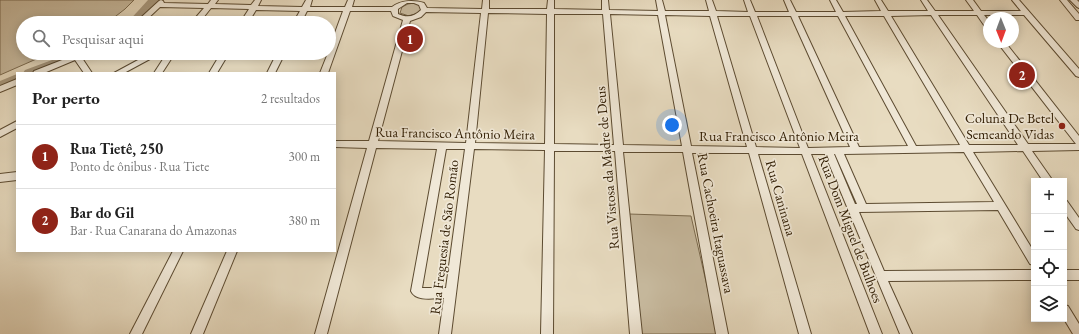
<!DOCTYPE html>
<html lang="pt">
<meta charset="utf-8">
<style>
:root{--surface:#fff;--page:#f2f2f2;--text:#222;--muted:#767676;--line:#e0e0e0;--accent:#8f2418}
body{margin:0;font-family:"EB Garamond",serif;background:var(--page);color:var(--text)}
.controls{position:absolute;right:12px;bottom:12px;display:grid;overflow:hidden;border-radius:0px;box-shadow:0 2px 10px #0003}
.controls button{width:36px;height:36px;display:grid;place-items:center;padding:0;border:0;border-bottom:1px solid var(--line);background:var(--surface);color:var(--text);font:20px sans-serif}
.compass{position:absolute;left:983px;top:12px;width:36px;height:36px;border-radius:50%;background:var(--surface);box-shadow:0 2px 10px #0003;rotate:179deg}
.you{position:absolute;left:672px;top:125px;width:14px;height:14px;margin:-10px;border:3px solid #fff;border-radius:50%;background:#1a73e8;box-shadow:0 0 0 6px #1a73e833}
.badge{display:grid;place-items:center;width:26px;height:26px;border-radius:50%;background:var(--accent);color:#fff;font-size:13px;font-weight:700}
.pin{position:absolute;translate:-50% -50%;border:2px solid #fff;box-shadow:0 1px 4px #0006}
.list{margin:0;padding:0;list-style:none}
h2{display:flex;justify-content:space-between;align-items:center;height:52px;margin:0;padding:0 16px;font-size:17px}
h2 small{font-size:13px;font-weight:400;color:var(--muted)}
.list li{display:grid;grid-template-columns:26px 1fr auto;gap:12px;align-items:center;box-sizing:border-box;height:64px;padding:0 16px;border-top:1px solid var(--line)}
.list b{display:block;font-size:15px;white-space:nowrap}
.list p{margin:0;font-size:13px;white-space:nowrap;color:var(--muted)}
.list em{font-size:13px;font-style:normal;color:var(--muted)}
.icon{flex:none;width:22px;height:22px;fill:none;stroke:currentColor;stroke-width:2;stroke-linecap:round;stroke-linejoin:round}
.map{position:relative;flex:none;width:1079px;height:334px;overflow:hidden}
.search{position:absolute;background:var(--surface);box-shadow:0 2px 10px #0003;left:16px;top:16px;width:320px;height:44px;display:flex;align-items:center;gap:10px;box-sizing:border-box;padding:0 14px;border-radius:22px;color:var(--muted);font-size:15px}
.panel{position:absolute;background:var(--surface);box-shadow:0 2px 10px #0003;left:16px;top:72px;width:320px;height:180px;border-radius:0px}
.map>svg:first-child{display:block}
</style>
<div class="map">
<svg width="1079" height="334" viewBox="0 0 1079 334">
<rect width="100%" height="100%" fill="#e8dcc1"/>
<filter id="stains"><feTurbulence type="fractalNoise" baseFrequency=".005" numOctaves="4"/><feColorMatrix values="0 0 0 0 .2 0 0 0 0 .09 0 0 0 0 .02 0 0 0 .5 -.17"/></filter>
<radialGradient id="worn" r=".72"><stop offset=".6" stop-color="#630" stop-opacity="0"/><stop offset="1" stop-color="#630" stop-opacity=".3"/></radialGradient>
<g fill="#c8bba0" stroke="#7b6b50">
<polygon points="0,0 134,0 125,9 107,23 23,23 23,53 50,53 0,75"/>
<polygon points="415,3 420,6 421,12 409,16 400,13 402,7 408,4"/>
<polygon points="629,214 691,216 718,334 640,334"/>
</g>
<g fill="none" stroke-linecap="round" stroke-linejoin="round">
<g fill="#a99a80" fill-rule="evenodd">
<polygon points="148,0 159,0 138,23 127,23"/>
<polygon points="71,53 86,53 85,55 40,73 23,73 25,70"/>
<polygon points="17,74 17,83 0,90 0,81"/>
</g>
<g stroke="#5c4b31" stroke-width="2">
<g id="minor">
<path d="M 161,0 L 163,1 L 164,3 L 208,4 L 211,0 L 218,0 L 215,4 L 251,5 L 255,0 L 261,0 L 258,6 L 302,7 L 306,0 L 312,0 L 310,7 L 345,7 L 348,0 L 354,0 L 352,7 L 392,7 C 401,0 414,0 424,3 L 427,8 L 482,9 L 483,0 L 489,0 L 489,9 L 547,9 L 548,0 L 554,0 L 554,9 L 602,10 L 602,0 L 608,0 L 609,10 L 658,11 L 656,0 L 662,0 L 665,11 L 709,11 L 706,0 L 712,0 L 716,11 L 748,12 L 744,0 L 750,0 L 755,12 L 789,12 L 784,0 L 790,0 L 796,12 L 836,12 L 830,0 L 836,0 L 843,12 L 881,11 L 875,0 L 881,0 L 888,11 L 928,11 L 921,0 L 927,0 L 935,11 L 974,11 L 966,0 L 973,0 L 981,11 L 1021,11 L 1012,0 L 1019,0 L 1079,69 L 1079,77 L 1076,76 L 1024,15 L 984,15 L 989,21 L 989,28 L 986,28 L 977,15 L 938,15 L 1028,144 L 1076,144 L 997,42 L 1005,42 L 1079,136 L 1079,150 L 1032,151 L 1053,181 L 1043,181 L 1023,151 L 973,152 L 1034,252 L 1034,265 L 1030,264 L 998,210 L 859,212 L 884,271 L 1034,270 L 1034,280 L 888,281 L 912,334 L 900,334 L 825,154 L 811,154 L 882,334 L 870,334 L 802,154 L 758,154 L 811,334 L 799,334 L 749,153 L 692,153 L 728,334 L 716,334 L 683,152 L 623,152 L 642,334 L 630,334 L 615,151 L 554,151 L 553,334 L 541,334 L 545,150 L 474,149 L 451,334 L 439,334 L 444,298 C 434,298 416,302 411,291 L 437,149 L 376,148 L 327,334 L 315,334 L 367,148 L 335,147 L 335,141 L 369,141 L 403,20 L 393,16 L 391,11 L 350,11 L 328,73 L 320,73 L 328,53 L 329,53 L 329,49 L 343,11 L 307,11 L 301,23 L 293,23 L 300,11 L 256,10 L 248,23 L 240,23 L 249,9 L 211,8 L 199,23 L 191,23 L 204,8 L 160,7 L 143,23 L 135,23 L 159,1 ZM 407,3 L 414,3 L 419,5 L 421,10 C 414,17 407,18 398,14 L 398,9 ZM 426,12 L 481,13 L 466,143 L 378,141 L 410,21 L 421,17 ZM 488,13 L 547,14 L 545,144 L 475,143 ZM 554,14 L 603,14 L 614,145 L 554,144 ZM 610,14 L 658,15 L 682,146 L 623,145 ZM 665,15 L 710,16 L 747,147 L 691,146 ZM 931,15 L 1018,145 L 969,145 L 891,16 ZM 717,16 L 750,16 L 800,148 L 756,147 ZM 757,16 L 791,16 L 850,147 L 808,148 ZM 798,16 L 838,16 L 908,146 L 859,147 ZM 845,16 L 884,16 L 960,145 L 916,146 ZM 446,149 L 465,149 L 446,288 L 422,288 ZM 964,152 L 994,202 L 866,204 L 844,154 ZM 834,154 L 835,154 L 857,204 L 855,204 Z"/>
<polygon points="1060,0 1067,0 1079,14 1079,20 1076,20"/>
<polygon points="1070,0 1077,0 1079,2 1079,8 1077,7"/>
<polygon points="80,53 91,53 82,58 92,73 84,73 75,60 44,73 33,73 34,71"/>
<polygon points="151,53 161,53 124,73 114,73"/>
<polygon points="167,53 175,53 162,73 154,73"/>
<polygon points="221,53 229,53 217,73 209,73"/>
<polygon points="277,53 285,53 275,73 267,73"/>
<polygon points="17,79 17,85 0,92 0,86"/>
<polygon points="17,121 17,128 0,137 0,130"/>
<polygon points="17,172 17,180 0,182 0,174"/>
<polygon points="1064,200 1067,201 1079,218 1079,230 1076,229 1064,212"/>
<polygon points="173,251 183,251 142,334 130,334"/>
<polygon points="227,251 237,251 203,334 191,334"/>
<rect x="1064" y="270" width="15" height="10"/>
<polygon points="1064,305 1068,306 1079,324 1079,334 1073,334 1064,319"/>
</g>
</g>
<use href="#minor" fill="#f0e8d7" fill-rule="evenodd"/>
</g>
<circle fill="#8f2418" stroke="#f0e8d7" stroke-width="1.5" cx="1062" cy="126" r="4"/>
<g text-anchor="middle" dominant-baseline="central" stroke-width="3.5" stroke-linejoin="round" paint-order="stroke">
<g font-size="14" fill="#2e1b01" stroke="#f0e8d7" text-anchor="end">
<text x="1054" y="118">Coluna De Betel<tspan x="1054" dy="16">Semeando Vidas</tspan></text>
</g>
<g font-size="14" fill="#2e1b01" stroke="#f0e8d7">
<text transform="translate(455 133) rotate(1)">Rua Francisco Antônio Meira</text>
<text x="779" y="136">Rua Francisco Antônio Meira</text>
<text transform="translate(607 168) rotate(-95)">Rua Vistosa da Madre de Deus</text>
<text transform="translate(781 198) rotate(74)">Rua Caninana</text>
<text transform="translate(716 223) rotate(79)">Rua Cachoeira Itaguassava</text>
<text transform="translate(851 229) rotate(69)">Rua Dom Miguel de Bulhoes</text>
<text transform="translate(444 237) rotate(-83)">Rua Freguesia de São Romão</text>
</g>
</g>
<rect width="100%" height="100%" filter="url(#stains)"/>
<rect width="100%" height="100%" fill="url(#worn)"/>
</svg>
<div class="controls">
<button>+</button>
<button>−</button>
<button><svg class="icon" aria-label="locate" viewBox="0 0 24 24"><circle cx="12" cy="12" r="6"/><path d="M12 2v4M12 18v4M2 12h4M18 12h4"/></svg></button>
<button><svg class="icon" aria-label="layers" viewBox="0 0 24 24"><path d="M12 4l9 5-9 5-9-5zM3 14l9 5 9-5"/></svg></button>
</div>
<svg class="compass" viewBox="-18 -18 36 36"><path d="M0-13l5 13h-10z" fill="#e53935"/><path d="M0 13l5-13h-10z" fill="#767676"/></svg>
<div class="you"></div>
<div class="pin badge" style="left:410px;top:39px">1</div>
<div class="pin badge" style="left:1022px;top:75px">2</div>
<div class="search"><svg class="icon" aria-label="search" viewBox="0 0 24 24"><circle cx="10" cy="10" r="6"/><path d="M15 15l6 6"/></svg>Pesquisar aqui</div>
<section class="panel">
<h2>Por perto<small>2 resultados</small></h2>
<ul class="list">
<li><span class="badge">1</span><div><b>Rua Tietê, 250</b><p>Ponto de ônibus · Rua Tiete</p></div><em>300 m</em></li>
<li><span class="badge">2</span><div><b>Bar do Gil</b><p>Bar · Rua Canarana do Amazonas</p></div><em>380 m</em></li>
</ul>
</section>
</div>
